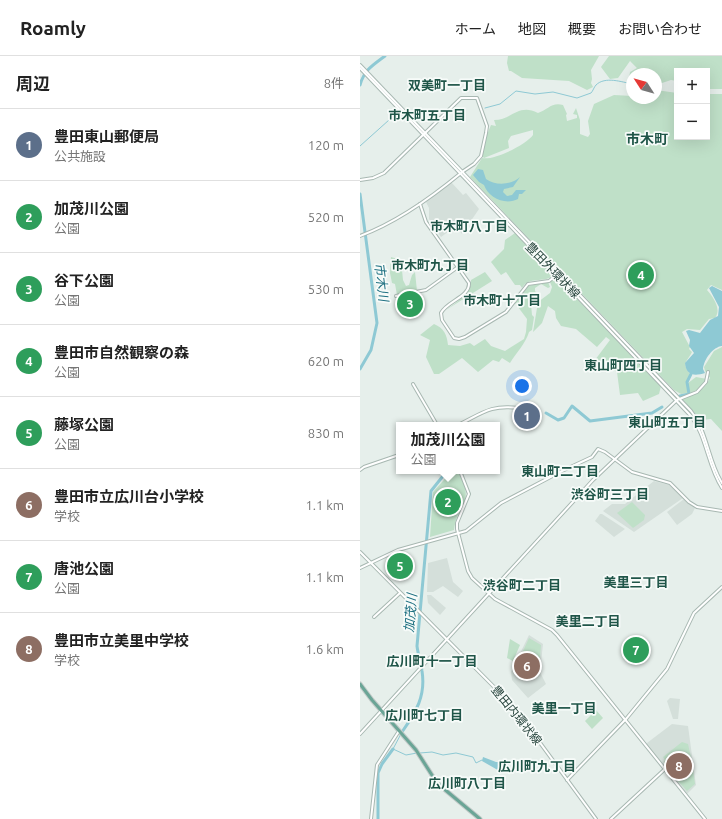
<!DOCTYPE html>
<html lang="ja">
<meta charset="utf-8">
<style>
:root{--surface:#fff;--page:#f2f2f2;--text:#222;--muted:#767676;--line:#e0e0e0;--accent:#804e3d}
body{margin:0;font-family:Ubuntu,"Noto Sans JP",sans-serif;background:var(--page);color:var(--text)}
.controls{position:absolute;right:12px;top:12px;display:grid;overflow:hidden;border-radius:0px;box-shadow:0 4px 16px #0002}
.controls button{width:36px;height:36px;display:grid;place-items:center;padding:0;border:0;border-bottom:1px solid var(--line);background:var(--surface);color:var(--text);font:20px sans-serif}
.compass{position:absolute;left:266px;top:12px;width:36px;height:36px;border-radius:50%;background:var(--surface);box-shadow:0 4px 16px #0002;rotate:306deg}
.you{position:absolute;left:162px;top:330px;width:14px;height:14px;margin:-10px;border:3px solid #fff;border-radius:50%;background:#1a73e8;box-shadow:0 0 0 6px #1a73e833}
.badge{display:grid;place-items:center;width:26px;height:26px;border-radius:50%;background:var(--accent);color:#fff;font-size:13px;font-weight:700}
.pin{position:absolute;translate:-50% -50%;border:2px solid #fff;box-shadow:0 1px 4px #0006}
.popup{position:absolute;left:36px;top:366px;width:104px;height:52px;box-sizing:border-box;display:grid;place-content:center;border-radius:0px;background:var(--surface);filter:drop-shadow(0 1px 3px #0005);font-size:13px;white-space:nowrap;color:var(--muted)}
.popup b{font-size:15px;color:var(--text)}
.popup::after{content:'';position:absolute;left:50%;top:100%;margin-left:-8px;border:8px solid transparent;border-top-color:var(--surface)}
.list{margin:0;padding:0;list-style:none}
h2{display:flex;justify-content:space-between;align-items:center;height:52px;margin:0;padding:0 16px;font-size:17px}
h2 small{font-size:13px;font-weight:400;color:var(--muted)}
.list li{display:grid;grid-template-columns:26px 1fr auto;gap:12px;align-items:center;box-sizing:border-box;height:72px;padding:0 16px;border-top:1px solid var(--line)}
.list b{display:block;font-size:15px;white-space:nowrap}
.list p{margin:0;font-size:13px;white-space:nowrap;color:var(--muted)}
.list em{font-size:13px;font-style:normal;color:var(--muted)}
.map{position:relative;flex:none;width:362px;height:763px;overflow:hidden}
header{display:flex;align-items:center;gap:24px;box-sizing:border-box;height:56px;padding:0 20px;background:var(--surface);border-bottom:1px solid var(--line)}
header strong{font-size:19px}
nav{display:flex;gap:22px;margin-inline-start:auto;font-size:14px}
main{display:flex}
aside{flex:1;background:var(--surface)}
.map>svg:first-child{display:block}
</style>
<header>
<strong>Roamly</strong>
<nav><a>ホーム</a><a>地図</a><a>概要</a><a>お問い合わせ</a></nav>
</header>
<main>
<aside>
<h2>周辺<small>8件</small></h2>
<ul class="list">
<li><span class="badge" style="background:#5c6f8a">1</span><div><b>豊田東山郵便局</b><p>公共施設</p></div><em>120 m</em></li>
<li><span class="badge" style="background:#2e9e5b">2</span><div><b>加茂川公園</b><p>公園</p></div><em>520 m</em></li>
<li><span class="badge" style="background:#2e9e5b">3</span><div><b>谷下公園</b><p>公園</p></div><em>530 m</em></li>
<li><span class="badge" style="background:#2e9e5b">4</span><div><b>豊田市自然観察の森</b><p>公園</p></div><em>620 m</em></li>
<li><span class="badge" style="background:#2e9e5b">5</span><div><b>藤塚公園</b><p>公園</p></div><em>830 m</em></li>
<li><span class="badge" style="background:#8d6e63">6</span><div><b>豊田市立広川台小学校</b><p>学校</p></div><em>1.1 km</em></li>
<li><span class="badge" style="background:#2e9e5b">7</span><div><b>唐池公園</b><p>公園</p></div><em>1.1 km</em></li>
<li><span class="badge" style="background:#8d6e63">8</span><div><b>豊田市立美里中学校</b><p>学校</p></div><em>1.6 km</em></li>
</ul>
</aside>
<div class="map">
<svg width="362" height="763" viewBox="0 0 362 763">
<rect width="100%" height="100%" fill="#e6efeb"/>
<g fill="#d4dfda">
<polygon points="91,126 103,139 106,137 119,153 102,178 96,170 81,181 69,163 69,152 66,146"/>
<polygon points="294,425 309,429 323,442 274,476 243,455 252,448 265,448"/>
<polygon points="324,443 335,452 332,458 317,469 307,456"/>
<polygon points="240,458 242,458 265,473 254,481 235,465"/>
<polygon points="87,502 93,526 103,535 98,541 83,530 73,536 67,536 68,507"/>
<polygon points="67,539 71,539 86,552 80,559 68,547"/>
<polygon points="169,579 183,588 180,616 186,628 168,642 152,624 151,616"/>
<polygon points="310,642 320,643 318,663 313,663 307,645"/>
<polygon points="312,668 328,670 336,729 327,738 287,689 287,687"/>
</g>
<g fill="#bfe0c8">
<polygon points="148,0 239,0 231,14 232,23 231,27 233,31 227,34 209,25 162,22 151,15 149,15 147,7"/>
<polygon points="249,0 362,0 362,33 347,33 347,15 317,15 317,25 311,24 296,29 296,18 272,18 272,28 268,28 270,16 277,12 270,5 258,22 250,23 241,11"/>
<path d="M 296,34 L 317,37 L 317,81 L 347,81 L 347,38 L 362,38 L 362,234 L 351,229 L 347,234 C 353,241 362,253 355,262 L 349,263 L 340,274 L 327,273 L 322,276 L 330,291 L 329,293 L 332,296 C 327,306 321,307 330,318 L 327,326 L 328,337 L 321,338 L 314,334 L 110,121 L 122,102 C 133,105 166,89 173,79 L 173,74 L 151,80 L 148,85 L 149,92 L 124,102 L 122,100 L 124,86 L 131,69 L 136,70 L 134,64 C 152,64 158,47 178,57 C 188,54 191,46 203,49 L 207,58 L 206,59 L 207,65 L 217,62 L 217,59 L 213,58 L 216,52 L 220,64 L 220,78 L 228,81 L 230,78 L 228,65 L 234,48 L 254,39 L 272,40 L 272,42 L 296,42 Z"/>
<path d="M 155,177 L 167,190 L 167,196 L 177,200 L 193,220 C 183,227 169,220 162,232 L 160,229 L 155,229 L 146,216 L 141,219 L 131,206 L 144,193 L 145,184 Z"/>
<polygon points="31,201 41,204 43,224 46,230 49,229 52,219 55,216 57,235 37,239 35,228 32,227 30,217"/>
<path d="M 125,216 L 132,225 L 86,254 C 96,246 112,238 111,224 Z"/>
<polygon points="195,222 197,222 301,330 299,338 283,345 278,337 260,339 257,316 235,304 250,284 246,281 237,291 216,273 201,270 196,262 195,255 188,250 182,267 173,276 178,246 190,237 192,231 190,226"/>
<path d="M 188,226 L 190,231 L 188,232 L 181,228 L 175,232 L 175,235 L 178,239 L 171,248 L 172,259 L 174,261 L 172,274 L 169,276 C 166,287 156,297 150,307 L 142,302 L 139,306 L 133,304 L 118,316 L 102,302 L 79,318 L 74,318 L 66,301 L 70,284 L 60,279 L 74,268 C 84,272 87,279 88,289 L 100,290 L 110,287 L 114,290 L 125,283 L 131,290 L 145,295 L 164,283 L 166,276 L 167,263 L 155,247 L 168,230 Z"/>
<polygon points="54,240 61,252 46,260 41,243"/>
<path d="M 362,291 L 362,375 L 351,363 L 341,364 L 322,343 C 334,339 345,334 350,322 L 345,315 L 344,311 L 354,295 Z"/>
<polygon points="336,321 347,323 337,334 329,338 328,327"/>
<path d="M 92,415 L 98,415 C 116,450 98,443 94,474 L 70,481 L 73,436 Z"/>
<polygon points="272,446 285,459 284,464 273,472 257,457"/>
<polygon points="169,582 181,589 179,614 176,617 158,606"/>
<polygon points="150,583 160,589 153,605 147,602"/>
<polygon points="236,654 243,662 232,673 225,665"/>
<polygon points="322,686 328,688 333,710 320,721 317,721 304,706 305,704 303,701"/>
<polygon points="333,714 335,728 327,735 318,725"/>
</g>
<g fill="#8ec9d4">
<path d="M 118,113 L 123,114 L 126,123 C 135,130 152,129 160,121 L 153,131 L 144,133 L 143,136 L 147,140 L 152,139 L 156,134 L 166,134 L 162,138 L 159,138 L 158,143 C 145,150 128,141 124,129 L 119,126 L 113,119 Z"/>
<path d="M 352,230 L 362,235 L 362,290 C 353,291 344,303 343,313 L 345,317 C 335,320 326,320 325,307 L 334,297 L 329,290 L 330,284 L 326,275 L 329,274 L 340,277 L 350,264 L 358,260 L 359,251 L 349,232 Z"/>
<polygon points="123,701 136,706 149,706 149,710 143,717 122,705"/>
</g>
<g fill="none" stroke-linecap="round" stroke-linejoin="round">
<g stroke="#8ec9d4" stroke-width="1">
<path d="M 125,52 L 140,48 L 156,35 L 175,38 L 193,36 L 217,42 L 231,37 C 233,35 234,31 236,29 C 245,20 262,26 272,28"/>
<polyline points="0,90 29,64"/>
<polyline points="42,676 33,693 46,699 57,697"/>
<polyline points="60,697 72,696 83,699 96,697 113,701 116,707 122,704"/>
</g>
<g stroke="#8ec9d4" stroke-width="3">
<path d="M 0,29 C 4,14 13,9 25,0"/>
<polyline points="0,138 17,267 11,294 0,313"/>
<polyline points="320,340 329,338 327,326 331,318"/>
<polyline points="186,357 198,364 204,362 212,350 230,365 292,357 302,351"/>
<polyline points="137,372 138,371"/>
<path d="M 42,676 C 56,656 66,640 62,615 C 61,606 58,599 57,590 L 71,435 L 87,415"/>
<polyline points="18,763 18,717 22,708 33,693"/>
</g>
<g stroke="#a8b8b2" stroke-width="4">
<g id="minor">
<path d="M 0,9 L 331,355 C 348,377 348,405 362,427"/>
<path d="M 0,12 L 330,359 C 347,380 347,409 362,432"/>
<polyline points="0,124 13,122 24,117 101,42 117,42 127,70 126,77 121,100 114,108 102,116"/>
<path d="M 60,148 L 66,166 L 109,227 C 110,241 87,245 81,257 L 82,264 L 94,282 L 99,283 L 105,281 L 146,256 L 168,228 L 189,225 L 198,218"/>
<path d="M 0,180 C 35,167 72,141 101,117"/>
<polyline points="36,240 66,234 98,211"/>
<polyline points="53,328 77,369"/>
<path d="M 98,369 C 121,358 131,348 158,352 C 164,353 168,354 173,357"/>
<polyline points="0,414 4,411 39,399"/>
<polyline points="100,415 109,438 97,467 97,473 108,515 112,522 135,543 192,574 197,579 345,763"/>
<polyline points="0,496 153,650 236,763"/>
<polyline points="0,512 38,494 106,475 141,447 202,415 232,401 238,393 245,396 272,416 310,427 329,446 337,451 362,455"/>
<polyline points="14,561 40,537"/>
<polyline points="0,678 233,424 317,344 337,336 346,326 348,316"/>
<polyline points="207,724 266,663 307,613 334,557 362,531"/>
<polyline points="11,763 17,709 39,675"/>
<polyline points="251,763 305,713"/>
</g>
</g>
<g stroke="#c2cac8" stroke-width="5">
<polyline id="major" points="0,628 12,644 56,694 77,727 120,763"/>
</g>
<use href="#minor" stroke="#fff" stroke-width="2"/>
<use href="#major" stroke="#6aa596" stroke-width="3"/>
</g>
<g text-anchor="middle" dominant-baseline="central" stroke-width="3.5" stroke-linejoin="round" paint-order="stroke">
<g font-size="12" fill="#24423a" stroke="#f7fbf9">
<text transform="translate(193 214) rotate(46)">豊田外環状線</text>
<text transform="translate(157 659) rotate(51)">豊田内環状線</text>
</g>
<g font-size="13" font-weight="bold" fill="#1f5548" stroke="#f7fbf9">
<text x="87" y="29">双美町一丁目</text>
<text x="67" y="59">市木町五丁目</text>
<text x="109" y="170">市木町八丁目</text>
<text x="70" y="209">市木町九丁目</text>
<text x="142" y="244">市木町十丁目</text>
<text x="263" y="309">東山町四丁目</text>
<text x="307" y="366">東山町五丁目</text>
<text x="200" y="415">東山町二丁目</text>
<text x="250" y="438">渋谷町三丁目</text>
<text x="276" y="526">美里三丁目</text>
<text x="162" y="529">渋谷町二丁目</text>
<text x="228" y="565">美里二丁目</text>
<text x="72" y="605">広川町十一丁目</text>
<text x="204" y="652">美里一丁目</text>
<text x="64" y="659">広川町七丁目</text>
<text x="177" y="710">広川町九丁目</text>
<text x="107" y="727">広川町八丁目</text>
</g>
<g font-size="13" font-style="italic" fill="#1c6f80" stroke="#f7fbf9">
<text transform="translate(22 226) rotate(83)">市木川</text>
<text transform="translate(50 557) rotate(-85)">加茂川</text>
</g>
<g font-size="14" font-weight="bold" fill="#1f5548" stroke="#f7fbf9">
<text x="287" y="83">市木町</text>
</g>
</g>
</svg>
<div class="controls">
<button>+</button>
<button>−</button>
</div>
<svg class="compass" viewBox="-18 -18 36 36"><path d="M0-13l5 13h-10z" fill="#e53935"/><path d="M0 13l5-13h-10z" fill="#767676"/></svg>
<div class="you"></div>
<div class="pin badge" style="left:167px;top:360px;background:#5c6f8a">1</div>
<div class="pin badge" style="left:88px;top:446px;background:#2e9e5b">2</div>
<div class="popup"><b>加茂川公園</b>公園</div>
<div class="pin badge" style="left:50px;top:248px;background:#2e9e5b">3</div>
<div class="pin badge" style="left:281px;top:219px;background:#2e9e5b">4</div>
<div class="pin badge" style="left:40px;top:510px;background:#2e9e5b">5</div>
<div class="pin badge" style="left:167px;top:610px;background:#8d6e63">6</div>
<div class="pin badge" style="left:276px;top:594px;background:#2e9e5b">7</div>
<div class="pin badge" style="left:319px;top:710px;background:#8d6e63">8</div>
</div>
</main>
